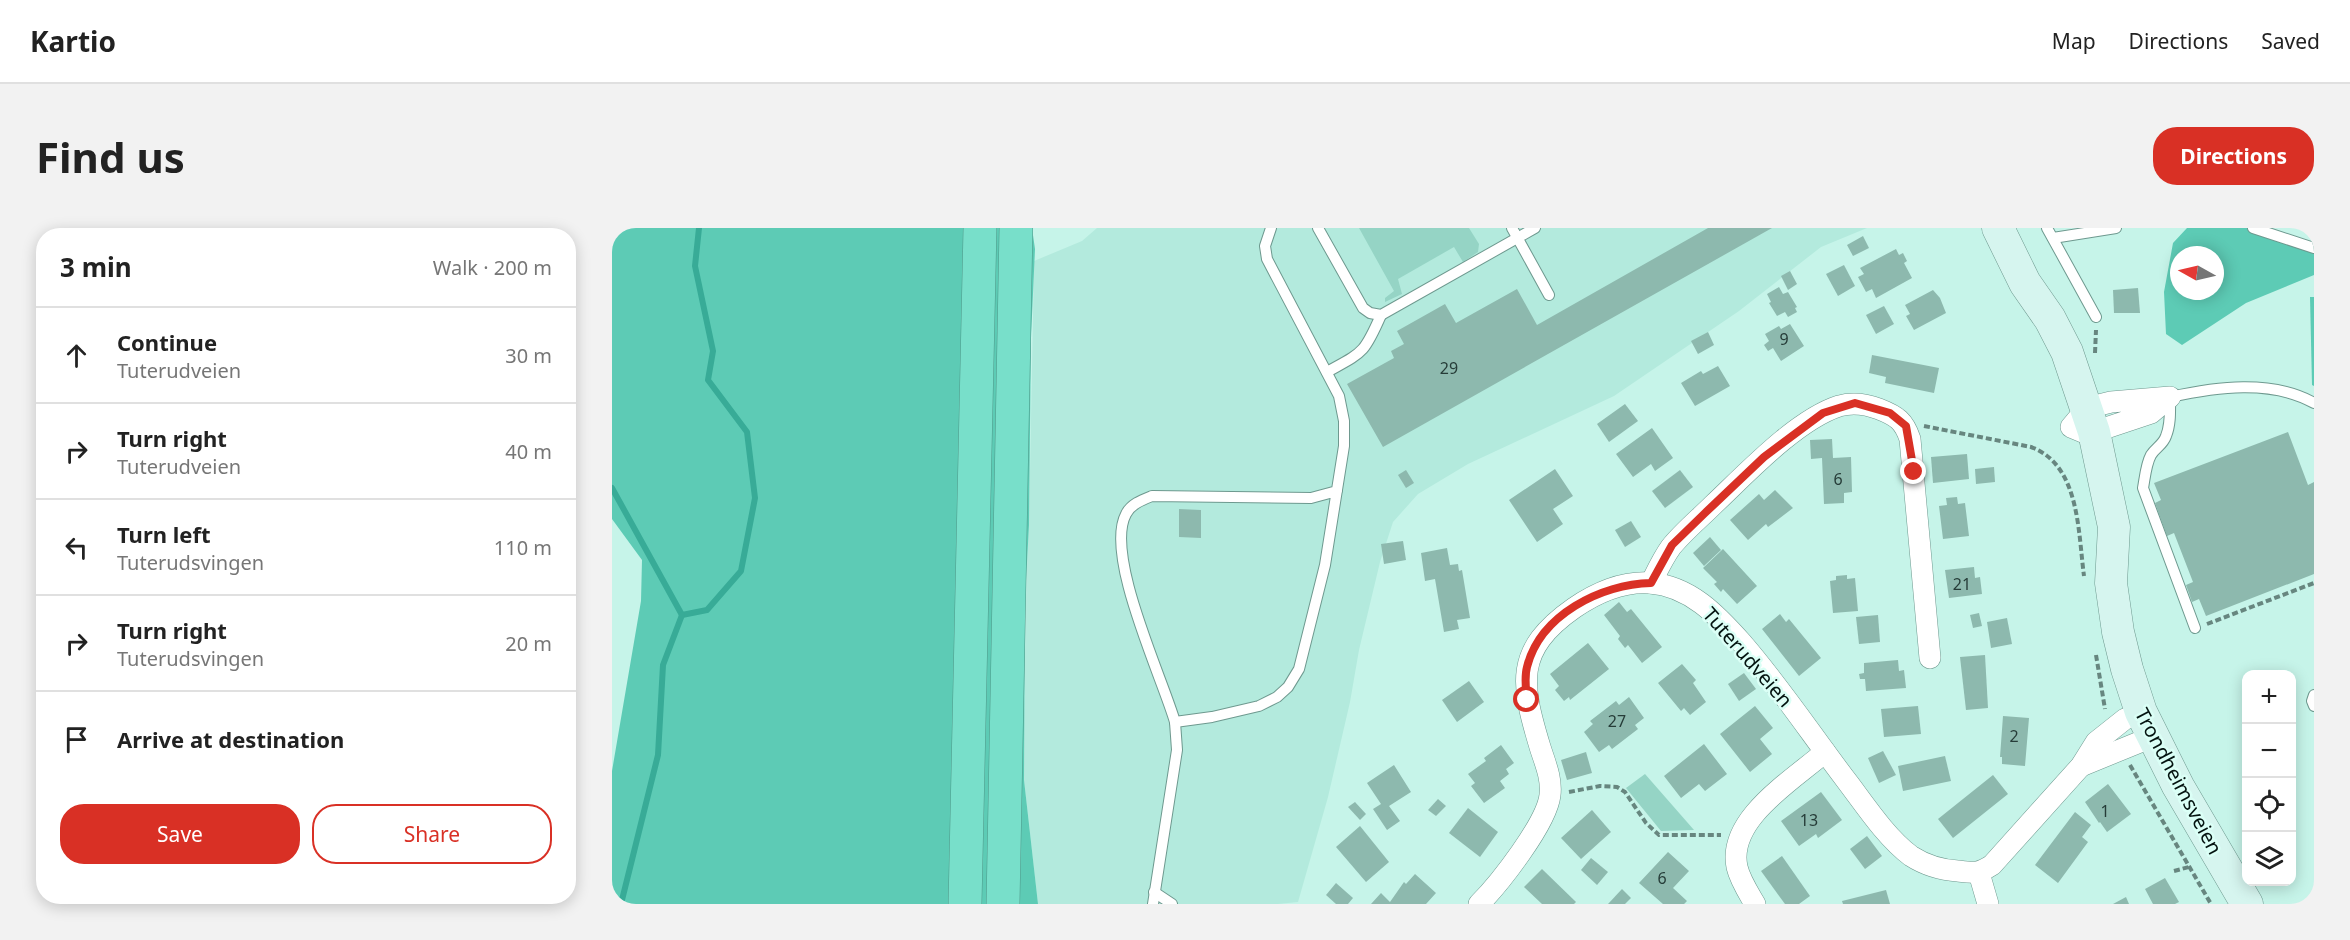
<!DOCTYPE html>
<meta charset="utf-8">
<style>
:root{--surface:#fff;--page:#f2f2f2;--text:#222;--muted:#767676;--line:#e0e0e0;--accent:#d93025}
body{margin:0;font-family:"Noto Sans",sans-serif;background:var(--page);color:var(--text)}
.controls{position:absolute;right:18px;bottom:18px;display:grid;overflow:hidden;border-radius:12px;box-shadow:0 3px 15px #0003}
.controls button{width:54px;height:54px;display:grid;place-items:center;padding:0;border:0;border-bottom:2px solid var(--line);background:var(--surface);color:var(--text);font:30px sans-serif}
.compass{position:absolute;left:1558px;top:18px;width:54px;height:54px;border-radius:50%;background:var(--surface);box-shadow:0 3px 15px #0003;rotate:278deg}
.stop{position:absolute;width:18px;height:18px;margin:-14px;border:4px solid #d93025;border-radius:50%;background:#fff}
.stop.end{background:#d93025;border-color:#fff;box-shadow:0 2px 6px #0008}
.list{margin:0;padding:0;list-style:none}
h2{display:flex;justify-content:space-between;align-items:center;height:78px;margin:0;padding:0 24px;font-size:26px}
h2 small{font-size:20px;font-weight:400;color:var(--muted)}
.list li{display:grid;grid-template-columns:39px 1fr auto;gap:18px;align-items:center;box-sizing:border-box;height:96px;padding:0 24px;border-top:2px solid var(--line)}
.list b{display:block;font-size:22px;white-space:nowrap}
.list p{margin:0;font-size:20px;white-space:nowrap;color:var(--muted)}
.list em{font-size:20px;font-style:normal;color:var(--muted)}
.actions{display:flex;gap:12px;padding:18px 24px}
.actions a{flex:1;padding:14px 0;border:2px solid var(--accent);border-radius:24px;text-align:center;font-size:21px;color:var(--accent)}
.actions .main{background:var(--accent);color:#fff}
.icon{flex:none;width:33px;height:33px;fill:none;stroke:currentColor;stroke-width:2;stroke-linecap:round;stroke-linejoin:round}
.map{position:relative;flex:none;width:1702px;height:676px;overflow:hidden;border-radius:24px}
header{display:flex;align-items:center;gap:36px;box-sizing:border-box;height:84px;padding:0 30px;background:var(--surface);border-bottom:2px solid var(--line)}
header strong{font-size:28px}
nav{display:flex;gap:33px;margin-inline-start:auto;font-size:21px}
.intro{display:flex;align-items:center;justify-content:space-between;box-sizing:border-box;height:144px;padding:0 36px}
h1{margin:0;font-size:42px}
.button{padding:15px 27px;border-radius:24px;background:var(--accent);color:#fff;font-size:21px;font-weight:700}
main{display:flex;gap:36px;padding:0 36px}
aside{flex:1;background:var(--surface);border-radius:24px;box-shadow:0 3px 15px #0003}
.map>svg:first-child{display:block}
</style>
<header>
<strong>Kartio</strong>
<nav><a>Map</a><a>Directions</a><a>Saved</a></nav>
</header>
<div class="intro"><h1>Find us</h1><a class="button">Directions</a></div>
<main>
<aside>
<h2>3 min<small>Walk · 200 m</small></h2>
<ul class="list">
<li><svg class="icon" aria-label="ahead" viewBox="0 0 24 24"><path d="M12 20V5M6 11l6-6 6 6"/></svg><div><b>Continue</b><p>Tuterudveien</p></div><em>30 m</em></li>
<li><svg class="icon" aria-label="right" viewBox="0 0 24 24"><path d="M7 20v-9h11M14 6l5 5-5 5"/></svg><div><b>Turn right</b><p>Tuterudveien</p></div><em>40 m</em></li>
<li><svg class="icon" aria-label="left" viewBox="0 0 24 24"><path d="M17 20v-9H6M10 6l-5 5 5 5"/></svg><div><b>Turn left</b><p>Tuterudsvingen</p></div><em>110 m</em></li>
<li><svg class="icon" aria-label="right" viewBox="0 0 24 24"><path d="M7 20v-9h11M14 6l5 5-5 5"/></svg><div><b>Turn right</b><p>Tuterudsvingen</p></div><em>20 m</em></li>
<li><svg class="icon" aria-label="arrive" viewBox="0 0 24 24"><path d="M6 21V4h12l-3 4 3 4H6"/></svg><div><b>Arrive at destination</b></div></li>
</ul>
<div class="actions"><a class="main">Save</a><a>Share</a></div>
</aside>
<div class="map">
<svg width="1702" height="676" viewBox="0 0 1702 676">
<rect width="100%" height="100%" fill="#c6f4e9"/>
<polygon fill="#b3eadd" points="485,0 1255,0 1209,19 1127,83 1002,168 856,236 806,266 781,294 768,334 747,422 738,474 716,569 686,674 666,676 426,676 412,552 413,371 417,297 422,33 470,13"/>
<g fill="#95d4c5">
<polygon points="747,0 857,0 867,16 866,24 851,34 842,19 786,51 790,66 773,74 773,70 782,63"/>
<polygon points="1033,546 1082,602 1049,603 1014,560"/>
</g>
<g fill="#5dcbb5" fill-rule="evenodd">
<polygon points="0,0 420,0 423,21 419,110 417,297 413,371 412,552 426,676 0,676 0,543 29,373 30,332 0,291"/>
<path d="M 1575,0 L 1640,0 L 1671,10 L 1702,26 L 1702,47 L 1634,75 L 1570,117 L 1554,106 L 1552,64 L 1561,15 ZM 1567,27 L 1603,27 L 1603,63 L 1567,63 Z"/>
<polygon points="1698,69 1702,69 1702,158 1700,157"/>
</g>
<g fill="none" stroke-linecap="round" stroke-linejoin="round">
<g stroke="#38ab97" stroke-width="6">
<polyline points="0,260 70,387"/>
<polyline points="70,387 95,382 129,343 143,270 135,204 96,152 101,123 83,38 87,0"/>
<polyline points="9,676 46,527 51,437 70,387"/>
</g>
</g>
<g fill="#8db9ae">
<polygon points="1096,0 1160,0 771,219 735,156 782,130 779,123 792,116 785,103 833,76 844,95 905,61 925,97"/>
<polygon points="1251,8 1257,20 1241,28 1235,17"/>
<polygon points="1284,21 1287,27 1291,25 1295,33 1292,35 1300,50 1264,70 1260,61 1254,64 1246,49 1252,46 1248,40"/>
<polygon points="1232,37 1243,58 1226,68 1214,46"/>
<polygon points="1178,43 1185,56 1176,62 1169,48"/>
<polygon points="1167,59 1171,66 1176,64 1185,79 1183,80 1185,84 1176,89 1173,84 1165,88 1157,75 1159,74 1155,66"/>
<polygon points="1526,60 1528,85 1502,85 1501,62"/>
<polygon points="1321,62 1328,70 1334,85 1302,102 1294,88 1298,86 1293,77"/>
<polygon points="1272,78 1282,96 1264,106 1254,87"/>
<polygon points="1178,96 1192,118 1169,133 1161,120 1156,123 1152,117 1157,113 1153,106 1167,98 1169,101"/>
<polygon points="1096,104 1102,117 1086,126 1079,113"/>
<polygon points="1260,127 1327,140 1322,165 1273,155 1274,149 1257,145"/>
<polygon points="1106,138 1118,158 1083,178 1069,155 1089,143 1091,146"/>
<polygon points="1013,176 1026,193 997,214 985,196"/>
<polygon points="1040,200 1061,230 1043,243 1039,236 1021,249 1004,226"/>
<polygon points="1676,204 1696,257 1702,254 1702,346 1594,388 1587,371 1580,374 1574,357 1581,354 1562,305 1555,308 1543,275 1549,272 1542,255"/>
<polygon points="1220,211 1221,230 1239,229 1240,264 1232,265 1232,275 1212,276 1210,230 1199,231 1198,212"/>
<polygon points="1355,226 1357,251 1321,255 1319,229"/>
<polygon points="1382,239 1383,254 1364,256 1363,241"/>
<polygon points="943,241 961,268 941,281 951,296 925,314 897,272"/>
<polygon points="794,242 802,255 794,260 786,247"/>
<polygon points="1068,242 1081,259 1053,280 1040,263"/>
<polygon points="1163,262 1181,280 1156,299 1154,296 1136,312 1118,292 1147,266 1152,272"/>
<polygon points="1345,269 1346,276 1353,275 1357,308 1331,311 1327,278 1335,277 1334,270"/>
<polygon points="567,281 589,282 589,310 567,309"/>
<polygon points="1019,293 1029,309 1013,319 1003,302"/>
<polygon points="1098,309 1109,322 1092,338 1081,325"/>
<polygon points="791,313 794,332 772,336 769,316"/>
<polygon points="835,320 838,337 846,336 847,343 850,342 858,390 845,392 847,401 832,404 823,351 813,353 809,325"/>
<polygon points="1111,321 1145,358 1125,376 1111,361 1109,364 1102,356 1105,354 1091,340"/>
<polygon points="1362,339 1363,350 1368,349 1370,366 1337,370 1333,342"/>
<polygon points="1235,347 1235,351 1243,350 1246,383 1221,385 1218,353 1224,352 1224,348"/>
<polygon points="1007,374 1015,384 1019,381 1050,419 1030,435 1016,417 1013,420 1006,411 1008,408 992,387"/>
<polygon points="1367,385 1370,398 1361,400 1358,387"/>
<polygon points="1168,386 1174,394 1177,391 1209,430 1187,448 1150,401"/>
<polygon points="1266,387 1268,414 1247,416 1244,389"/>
<polygon points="1395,390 1400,416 1379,420 1375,394"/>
<polygon points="976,415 997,441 958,472 957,469 952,473 943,462 947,458 938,446"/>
<polygon points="1373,427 1376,480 1354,482 1348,429"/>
<polygon points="1286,432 1287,443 1292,442 1294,460 1254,463 1253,451 1248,451 1247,446 1252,445 1252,435"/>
<polygon points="1070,436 1084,452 1081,455 1094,474 1078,487 1072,480 1069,483 1046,455"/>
<polygon points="1132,445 1144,461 1127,473 1116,456"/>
<polygon points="857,453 872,474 845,494 830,472"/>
<polygon points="1017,469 1032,490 1023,497 1026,501 1000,521 997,517 987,524 972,504 981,496 978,493 1004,473 1007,477"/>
<polygon points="1143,478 1161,500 1148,511 1160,526 1138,544 1108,506"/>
<polygon points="1306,478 1309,506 1272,509 1269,481"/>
<polygon points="1391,488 1417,490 1413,538 1390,536 1390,529 1388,529"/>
<polygon points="1092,516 1115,546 1093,563 1087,556 1069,570 1052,548"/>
<polygon points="889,517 902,535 894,541 897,546 888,553 893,560 872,575 859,558 863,555 856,546 874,533 872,530"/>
<polygon points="1271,523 1284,547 1267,555 1256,530"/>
<polygon points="974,524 980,545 955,552 949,532"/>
<polygon points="1333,528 1339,553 1291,563 1286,538"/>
<polygon points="782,537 799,564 777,578 788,593 775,602 761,581 769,576 755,555"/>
<polygon points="1381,547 1396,566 1341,610 1326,591"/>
<polygon points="1496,556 1519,586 1495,604 1488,594 1487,595 1473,574"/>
<polygon points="1209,564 1230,592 1206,610 1204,606 1187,618 1169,593"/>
<polygon points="826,571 834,578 824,588 816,582"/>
<polygon points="743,574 754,586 748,592 736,579"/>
<polygon points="856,580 886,604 868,629 837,605"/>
<polygon points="980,582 999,604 969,631 949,610"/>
<polygon points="1463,584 1479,597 1470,609 1476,614 1446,655 1423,637"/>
<polygon points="748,598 777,634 754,654 724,619"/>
<polygon points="1255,608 1270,628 1253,641 1238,621"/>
<polygon points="1056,624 1077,643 1061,660 1075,673 1072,676 1051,676 1027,655"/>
<polygon points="1170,628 1198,668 1187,676 1173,676 1149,643"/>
<polygon points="979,630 996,644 985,657 969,642"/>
<polygon points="930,641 964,674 962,676 930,676 912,659"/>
<polygon points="803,646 824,665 814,676 759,676 769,665 778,674 792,654 794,656"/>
<polygon points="1553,650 1567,674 1563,676 1541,676 1533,661"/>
<polygon points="724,655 741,670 736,676 724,676 714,667"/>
<polygon points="1010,661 1019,670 1013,676 996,676"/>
<polygon points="1274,662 1278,676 1231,676 1230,673"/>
<polygon points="1514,669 1517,676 1501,676"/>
</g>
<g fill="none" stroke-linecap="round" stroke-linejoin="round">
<g stroke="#6e998f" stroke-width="12">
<g id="lane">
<path d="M 659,0 L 653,18 L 655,31 L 727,168 L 732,193 L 732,218 L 713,337 L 687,441 L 676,459 L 665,469 L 647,478 L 600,489 L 563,494 C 550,449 492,327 514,286 C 519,276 530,272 540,268 L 699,270 L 725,263"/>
<polyline points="706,0 751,80 758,85 769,87 923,0"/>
<polyline points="900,0 937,67"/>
<polyline points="1435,0 1484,89"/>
<polyline points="1641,0 1702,20"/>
<polyline points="1441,10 1504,0"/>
<path d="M 715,144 C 751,124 752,126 769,87"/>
<path d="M 1583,400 L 1531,260 C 1533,249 1534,236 1539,227 C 1544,219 1551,217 1554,208 C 1559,196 1558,182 1558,169 C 1604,159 1659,151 1702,175"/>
<polyline points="1702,467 1700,473 1702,478"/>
<polyline points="542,664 560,676"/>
<polyline points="541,676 565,522 563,494"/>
</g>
</g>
<g stroke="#6e998f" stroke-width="22">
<g id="street">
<polygon points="1558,169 1539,185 1482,204 1471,204 1459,199 1475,180 1499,174"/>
<path d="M 1039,355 C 1045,343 1051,330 1059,319 C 1071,304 1088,290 1101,277 C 1134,246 1184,192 1227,178 C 1241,174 1254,176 1267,181 C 1285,188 1292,193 1298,211 L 1318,430"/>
<polyline points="1469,538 1540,509"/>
<polyline points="1367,645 1376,676"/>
<path d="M 867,676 C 887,656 935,595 938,567 C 940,550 933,535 928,519 C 909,456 902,422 962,380 C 984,365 1010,353 1038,355 C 1078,358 1105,387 1130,415 C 1169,460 1201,509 1237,556 C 1255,580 1275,610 1299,628 C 1313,637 1330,642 1346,643 C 1362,645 1366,646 1380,637 L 1469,538 L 1484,514 L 1513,491 L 1529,484"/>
<path d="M 1143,676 C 1136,664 1128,652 1125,639 C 1115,591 1181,552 1213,524"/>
</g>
</g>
<g stroke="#6e998f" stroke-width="33">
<polyline id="secondary" points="1386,0 1413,55 1438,91 1455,124 1482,204 1502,299 1499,355 1506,404 1515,441 1529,484 1566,558 1635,676"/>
</g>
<g stroke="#4f9889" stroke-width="34">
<g id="highway">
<polyline points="353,676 368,0"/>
<polyline points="391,676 404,0"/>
</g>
</g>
<g stroke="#67867f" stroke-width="4" stroke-dasharray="6 3" stroke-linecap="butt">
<polyline points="1483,125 1484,102"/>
<path d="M 1312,198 L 1419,219 C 1468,237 1466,304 1472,348"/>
<polyline points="1595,396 1702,355"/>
<polyline points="1484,427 1493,481"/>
<polyline points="1518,537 1599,676"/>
<polyline points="957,564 988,558 1005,559 1013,564 1034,595 1047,607 1109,607"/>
<polyline points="1562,643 1577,639"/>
</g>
<use href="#lane" stroke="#fff" stroke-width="10"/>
<use href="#street" stroke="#fff" stroke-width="21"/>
<use href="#secondary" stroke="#d6f5ef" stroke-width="32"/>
<use href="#highway" stroke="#78dfca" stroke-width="33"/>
</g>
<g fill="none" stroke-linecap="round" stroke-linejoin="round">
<path stroke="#d93025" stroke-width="8" d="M 915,472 C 914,461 912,450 915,439 C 928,387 989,356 1039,355 L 1060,317 L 1093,285 L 1152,229 L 1211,185 L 1243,175 L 1278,185 L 1294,198 L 1302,244"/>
</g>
<g text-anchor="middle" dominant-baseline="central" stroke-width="5" stroke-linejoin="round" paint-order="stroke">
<g font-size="16" fill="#263c38">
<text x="1172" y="111">9</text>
<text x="837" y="140">29</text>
<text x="1226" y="251">6</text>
<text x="1350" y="356">21</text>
<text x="1005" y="493">27</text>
<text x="1402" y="508">2</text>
<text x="1493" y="583">1</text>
<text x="1197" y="592">13</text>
<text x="1050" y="650">6</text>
</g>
<g font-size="20" fill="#041310" stroke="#dbfff6">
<text transform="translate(1136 429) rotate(49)">Tuterudveien</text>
<text transform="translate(1567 553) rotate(62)">Trondheimsveien</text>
</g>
</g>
</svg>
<div class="controls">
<button>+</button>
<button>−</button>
<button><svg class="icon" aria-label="locate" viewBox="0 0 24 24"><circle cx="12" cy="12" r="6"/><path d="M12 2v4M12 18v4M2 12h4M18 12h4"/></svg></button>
<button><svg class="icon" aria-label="layers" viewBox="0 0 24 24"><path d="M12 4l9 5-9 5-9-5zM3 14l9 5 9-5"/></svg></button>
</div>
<svg class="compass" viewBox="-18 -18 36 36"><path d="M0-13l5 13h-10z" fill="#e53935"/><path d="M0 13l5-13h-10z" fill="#767676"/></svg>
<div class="stop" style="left:915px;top:472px"></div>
<div class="stop end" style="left:1302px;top:244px"></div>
</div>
</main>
